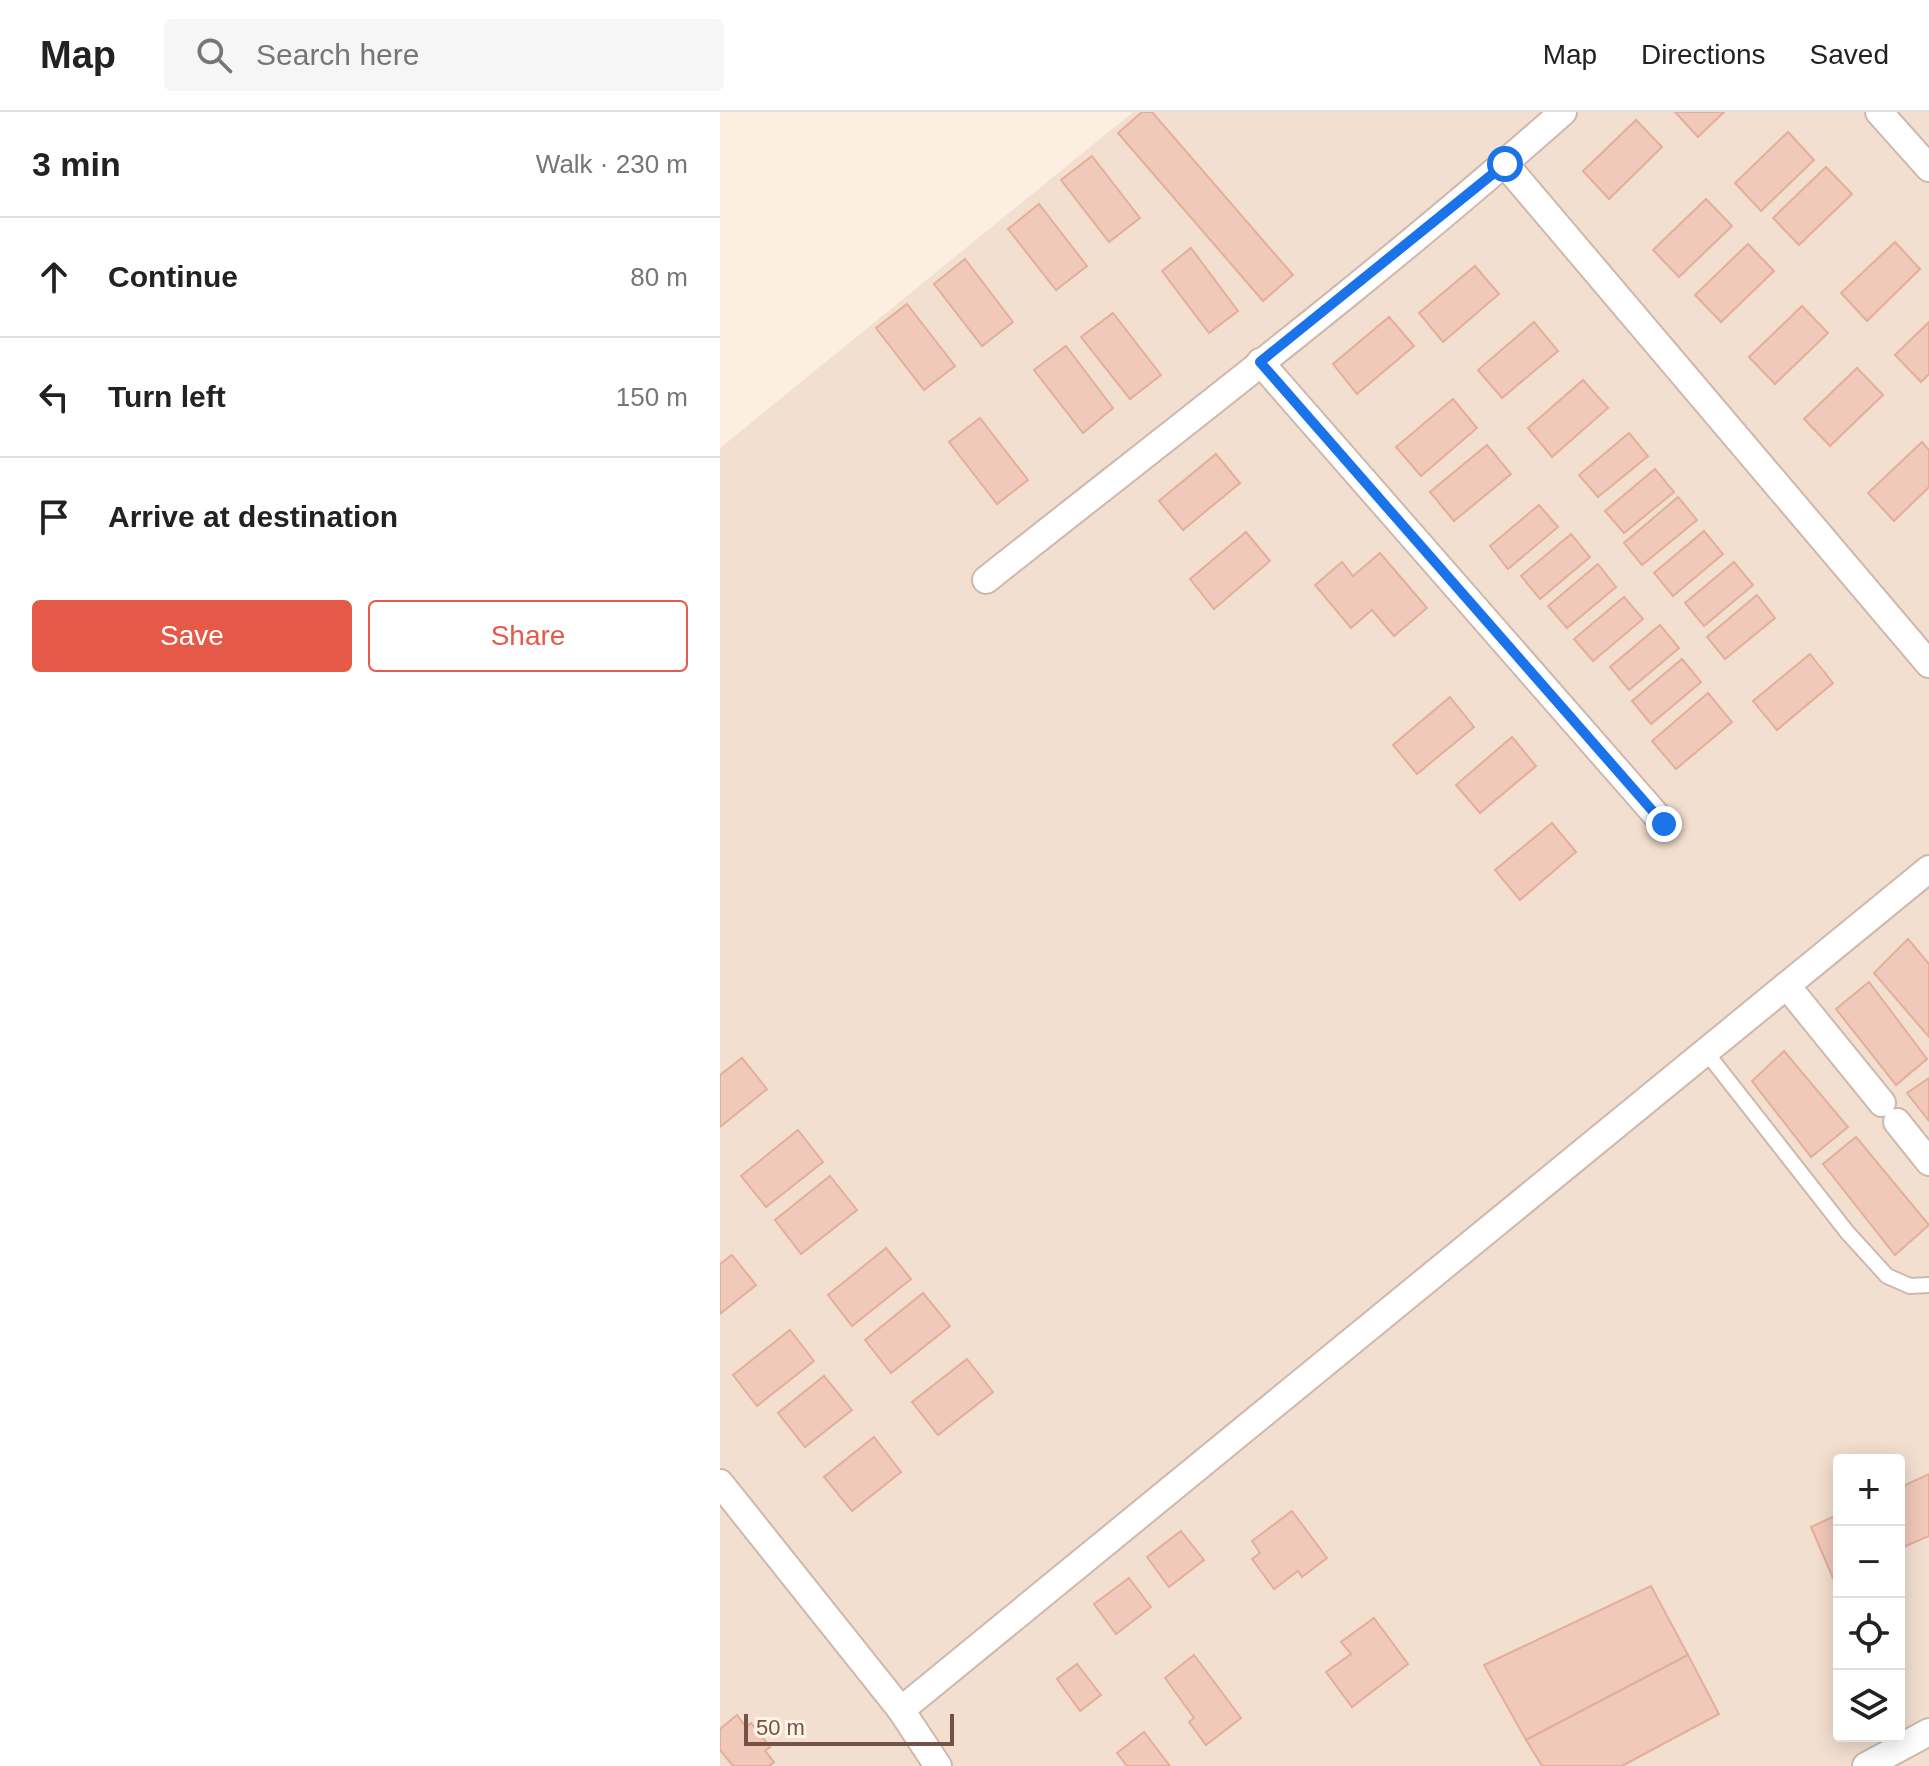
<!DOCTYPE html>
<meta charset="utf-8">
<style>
:root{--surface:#fff;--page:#f6f6f6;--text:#222;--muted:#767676;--line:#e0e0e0;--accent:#e55948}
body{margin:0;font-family:Arial,sans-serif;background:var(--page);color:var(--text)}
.controls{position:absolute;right:24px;bottom:24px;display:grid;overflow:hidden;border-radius:8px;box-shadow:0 4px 20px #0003}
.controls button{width:72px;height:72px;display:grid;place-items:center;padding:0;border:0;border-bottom:2px solid var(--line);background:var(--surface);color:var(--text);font:40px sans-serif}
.scale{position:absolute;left:24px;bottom:20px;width:210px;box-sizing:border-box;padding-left:8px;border:4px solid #735349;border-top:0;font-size:22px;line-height:28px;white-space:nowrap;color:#735349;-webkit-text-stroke:6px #fff3e8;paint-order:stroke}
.stop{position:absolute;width:24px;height:24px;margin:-18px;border:6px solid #1a73e8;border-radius:50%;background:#fff}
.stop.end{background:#1a73e8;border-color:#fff;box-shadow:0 2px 8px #0008}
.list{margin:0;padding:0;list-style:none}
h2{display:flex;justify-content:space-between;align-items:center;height:104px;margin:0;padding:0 32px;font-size:34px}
h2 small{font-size:26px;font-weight:400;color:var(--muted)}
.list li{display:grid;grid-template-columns:52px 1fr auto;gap:24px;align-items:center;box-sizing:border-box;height:120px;padding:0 32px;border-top:2px solid var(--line)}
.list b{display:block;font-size:30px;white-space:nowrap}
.list em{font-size:26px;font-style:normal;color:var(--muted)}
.actions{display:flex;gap:16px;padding:24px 32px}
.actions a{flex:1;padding:18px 0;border:2px solid var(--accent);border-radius:8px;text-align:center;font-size:28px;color:var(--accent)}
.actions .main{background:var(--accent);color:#fff}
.icon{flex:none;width:44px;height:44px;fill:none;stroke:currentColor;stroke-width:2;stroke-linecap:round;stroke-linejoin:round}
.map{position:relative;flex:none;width:1209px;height:1654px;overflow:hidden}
header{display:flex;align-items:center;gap:48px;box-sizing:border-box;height:112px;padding:0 40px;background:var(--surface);border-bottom:2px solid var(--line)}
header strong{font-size:38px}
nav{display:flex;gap:44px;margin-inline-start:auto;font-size:28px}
.search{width:560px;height:72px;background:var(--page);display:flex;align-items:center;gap:20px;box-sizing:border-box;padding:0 28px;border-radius:8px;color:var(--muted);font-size:30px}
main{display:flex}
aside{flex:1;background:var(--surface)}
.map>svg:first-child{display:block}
</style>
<header>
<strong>Map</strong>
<div class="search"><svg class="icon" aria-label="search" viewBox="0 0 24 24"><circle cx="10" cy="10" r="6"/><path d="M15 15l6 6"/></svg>Search here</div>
<nav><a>Map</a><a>Directions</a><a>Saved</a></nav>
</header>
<main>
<aside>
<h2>3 min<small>Walk · 230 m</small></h2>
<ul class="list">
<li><svg class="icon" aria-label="ahead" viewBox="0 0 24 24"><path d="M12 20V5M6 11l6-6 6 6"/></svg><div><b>Continue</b></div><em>80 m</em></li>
<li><svg class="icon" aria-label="left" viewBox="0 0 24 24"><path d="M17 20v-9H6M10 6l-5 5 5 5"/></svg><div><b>Turn left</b></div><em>150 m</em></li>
<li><svg class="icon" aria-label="arrive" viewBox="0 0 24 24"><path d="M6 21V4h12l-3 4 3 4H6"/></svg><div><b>Arrive at destination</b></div></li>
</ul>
<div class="actions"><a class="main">Save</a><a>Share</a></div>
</aside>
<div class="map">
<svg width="1209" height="1654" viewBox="0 0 1209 1654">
<rect width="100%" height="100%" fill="#fcefe2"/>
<path fill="#f3dfd0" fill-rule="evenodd" d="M 413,0 L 1209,0 L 1209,1654 L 0,1654 L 0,336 ZM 1119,1348 L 1179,1348 L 1179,1624 L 1119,1624 Z"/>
<g fill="#f1c9ba" stroke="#e3ae9a" stroke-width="2">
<polygon points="422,0 432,0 573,163 543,189 398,21"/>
<polygon points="955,0 1004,0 978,25"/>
<polygon points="916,8 942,35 889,87 863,59"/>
<polygon points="1068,20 1094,48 1041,99 1015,71"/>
<polygon points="372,44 420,106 389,130 341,68"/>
<polygon points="1106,55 1132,82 1079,133 1053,106"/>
<polygon points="986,87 1012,114 959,165 933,138"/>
<polygon points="319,92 367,154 336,178 288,117"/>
<polygon points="1175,130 1200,157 1147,209 1121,181"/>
<polygon points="1028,132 1054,159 1001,210 975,183"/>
<polygon points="471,136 518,199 489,221 442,159"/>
<polygon points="245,147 293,210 262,234 214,172"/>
<polygon points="755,154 779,182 723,230 699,201"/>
<polygon points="187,192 235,254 204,278 156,216"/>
<polygon points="1082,194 1108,221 1055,272 1029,245"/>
<polygon points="393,201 441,263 410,287 361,225"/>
<polygon points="669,205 694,234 637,282 613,252"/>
<polygon points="814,210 838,239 782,286 758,258"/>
<polygon points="1209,210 1209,262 1201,270 1175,243"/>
<polygon points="346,234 393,296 363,321 314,258"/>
<polygon points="1137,256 1163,283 1110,334 1084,307"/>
<polygon points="863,268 888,296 832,345 808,316"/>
<polygon points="733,287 757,316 701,364 676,335"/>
<polygon points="260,306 308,368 277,392 229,330"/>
<polygon points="909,321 928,344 878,385 859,363"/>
<polygon points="1202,330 1209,338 1209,375 1174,409 1148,381"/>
<polygon points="767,333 791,362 734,409 710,380"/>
<polygon points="496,342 520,371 463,418 439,389"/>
<polygon points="935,357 954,380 904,421 885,399"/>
<polygon points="958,385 977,408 922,453 904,431"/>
<polygon points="819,393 838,415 788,457 770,434"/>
<polygon points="984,419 1003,442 953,484 934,461"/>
<polygon points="526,420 550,449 494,497 470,467"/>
<polygon points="851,422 870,445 820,487 801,464"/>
<polygon points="660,441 707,496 674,524 652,498 631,516 595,473 622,450 633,464"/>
<polygon points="1014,450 1033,473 984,514 965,491"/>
<polygon points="878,452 896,475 847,516 828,494"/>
<polygon points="1037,483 1055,506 1005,547 987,525"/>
<polygon points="904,485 923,507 873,549 854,527"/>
<polygon points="940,513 959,536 909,578 890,555"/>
<polygon points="1090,542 1113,571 1057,618 1033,589"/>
<polygon points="962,547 981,570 931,612 912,589"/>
<polygon points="988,581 1012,610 956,657 932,629"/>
<polygon points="730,585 754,615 697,662 673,633"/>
<polygon points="792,625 816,654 760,701 736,673"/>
<polygon points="832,711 856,740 800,788 775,758"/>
<polygon points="1188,827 1209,852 1209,925 1154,861"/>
<polygon points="1149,870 1207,947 1176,973 1116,897"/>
<polygon points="1064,939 1128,1015 1091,1045 1032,969"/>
<polygon points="22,946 47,977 0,1015 0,963"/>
<polygon points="1209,966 1209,1009 1187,981"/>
<polygon points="78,1018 103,1050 46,1095 21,1064"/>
<polygon points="1136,1025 1209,1113 1175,1143 1103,1052"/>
<polygon points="110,1064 137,1098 81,1142 55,1108"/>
<polygon points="166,1136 191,1167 132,1214 108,1183"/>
<polygon points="12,1143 36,1173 0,1202 0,1152"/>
<polygon points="203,1181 230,1214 171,1261 145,1228"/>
<polygon points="70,1218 94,1249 37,1294 13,1263"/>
<polygon points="247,1247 273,1280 218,1323 192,1290"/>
<polygon points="104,1264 132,1298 85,1335 58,1301"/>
<polygon points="154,1325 181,1360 132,1399 104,1365"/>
<polygon points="1209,1362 1209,1424 1179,1437 1179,1376"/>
<polygon points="572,1399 607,1446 582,1465 578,1459 554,1477 532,1447 540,1441 532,1429"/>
<polygon points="1119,1402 1119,1464 1113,1466 1091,1415"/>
<polygon points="461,1419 484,1448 449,1475 427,1445"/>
<polygon points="409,1466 431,1495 396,1522 374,1492"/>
<polygon points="931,1474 968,1543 806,1628 764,1553"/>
<polygon points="654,1506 688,1552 632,1595 606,1560 631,1542 621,1530"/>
<polygon points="474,1543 521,1606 486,1633 469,1610 474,1606 445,1566"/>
<polygon points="968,1543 999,1602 902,1654 822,1654 806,1628"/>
<polygon points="357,1552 381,1583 360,1599 337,1567"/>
<polygon points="17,1603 26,1615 31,1611 50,1635 45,1639 54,1650 49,1654 13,1654 0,1638 0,1617"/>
<polygon points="424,1620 450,1654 407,1654 397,1641"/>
</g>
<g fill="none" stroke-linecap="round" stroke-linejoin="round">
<g stroke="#cfb7ac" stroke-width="18">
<polyline id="service" points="986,940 1127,1120 1167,1164 1190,1174 1209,1173"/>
</g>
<g stroke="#cfb7ac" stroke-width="30">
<g id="minor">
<polyline points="1159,0 1209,56"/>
<polyline points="785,52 1209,552"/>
<polyline points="540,250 944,712"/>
<path d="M 266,468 C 460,314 658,164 843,0"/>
<polyline points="1067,874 1162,991"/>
<polyline points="1177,1010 1209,1050"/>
<polyline points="0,1371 181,1598 218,1654"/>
<polyline points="181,1598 1209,757"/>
<polyline points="1146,1654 1209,1620"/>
</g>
</g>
<use href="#service" stroke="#fff" stroke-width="14"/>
<use href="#minor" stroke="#fff" stroke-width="26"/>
</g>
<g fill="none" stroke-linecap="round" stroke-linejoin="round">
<polyline stroke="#1a73e8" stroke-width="10" points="785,52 540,250 944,712"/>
</g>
</svg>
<div class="controls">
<button>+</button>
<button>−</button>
<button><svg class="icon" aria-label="locate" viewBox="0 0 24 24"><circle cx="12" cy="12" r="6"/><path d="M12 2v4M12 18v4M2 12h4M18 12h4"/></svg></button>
<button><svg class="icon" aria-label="layers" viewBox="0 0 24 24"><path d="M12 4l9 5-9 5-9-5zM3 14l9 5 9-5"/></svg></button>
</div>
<div class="scale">50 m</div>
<div class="stop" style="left:785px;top:52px"></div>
<div class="stop end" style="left:944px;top:712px"></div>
</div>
</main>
